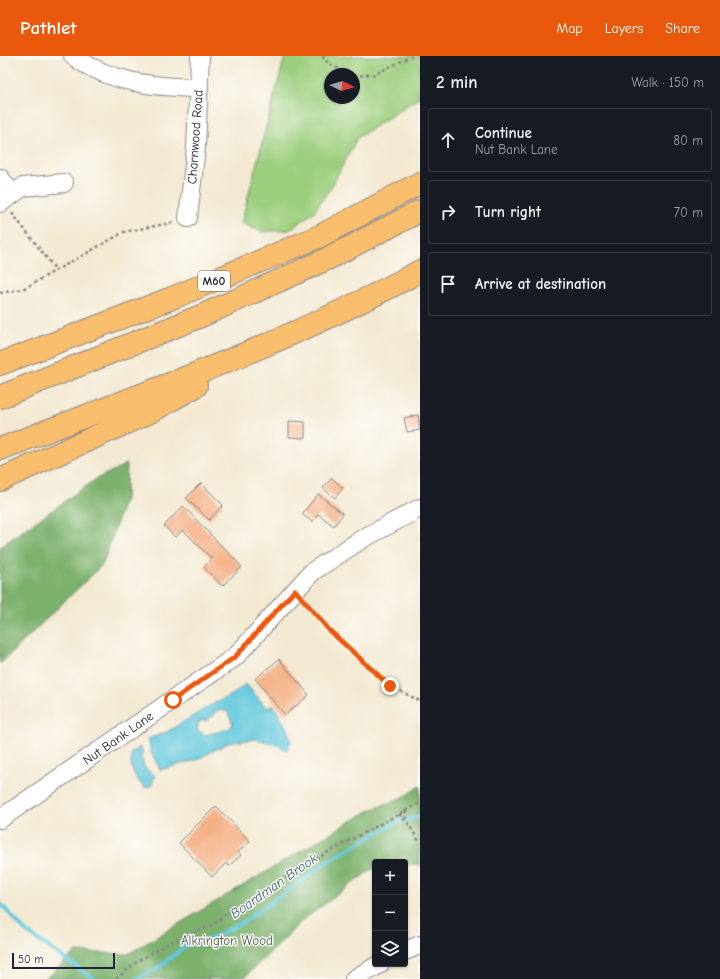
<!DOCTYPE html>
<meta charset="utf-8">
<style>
:root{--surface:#171b24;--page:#242831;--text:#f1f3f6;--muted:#9ea1a6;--line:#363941;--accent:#ea580c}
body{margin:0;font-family:"Comic Neue",sans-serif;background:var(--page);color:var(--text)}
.controls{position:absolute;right:12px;bottom:12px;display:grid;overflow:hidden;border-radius:4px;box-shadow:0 1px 3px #0004}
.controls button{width:36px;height:36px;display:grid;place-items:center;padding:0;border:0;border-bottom:1px solid var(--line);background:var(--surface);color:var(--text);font:20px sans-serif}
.compass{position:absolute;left:324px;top:12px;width:36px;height:36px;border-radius:50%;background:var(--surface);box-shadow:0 1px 3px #0004;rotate:94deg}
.scale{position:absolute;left:12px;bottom:10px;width:103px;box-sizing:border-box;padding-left:4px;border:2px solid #22223b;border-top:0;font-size:11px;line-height:14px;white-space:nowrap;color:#22223b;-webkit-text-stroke:3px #fdfcf7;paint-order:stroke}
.stop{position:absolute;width:12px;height:12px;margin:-9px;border:3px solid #ea580c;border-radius:50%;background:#fff}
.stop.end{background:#ea580c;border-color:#fff;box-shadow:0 1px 4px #0008}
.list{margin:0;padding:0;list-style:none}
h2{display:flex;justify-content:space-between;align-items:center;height:52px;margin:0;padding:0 16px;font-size:17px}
h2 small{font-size:13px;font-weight:400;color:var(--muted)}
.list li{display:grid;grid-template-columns:26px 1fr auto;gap:12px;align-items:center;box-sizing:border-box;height:64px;margin:0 8px 8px;padding:0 8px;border:1px solid var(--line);border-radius:4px}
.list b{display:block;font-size:15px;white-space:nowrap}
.list p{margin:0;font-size:13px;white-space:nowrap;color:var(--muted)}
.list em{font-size:13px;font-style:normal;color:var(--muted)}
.icon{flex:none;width:22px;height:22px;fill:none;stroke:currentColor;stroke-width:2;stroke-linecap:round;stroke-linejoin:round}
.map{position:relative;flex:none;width:420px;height:923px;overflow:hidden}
header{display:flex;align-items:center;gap:24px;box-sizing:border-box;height:56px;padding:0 20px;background:var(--accent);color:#fff}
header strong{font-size:19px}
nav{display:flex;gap:22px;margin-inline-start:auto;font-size:14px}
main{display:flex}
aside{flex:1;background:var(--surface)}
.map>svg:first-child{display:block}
</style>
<header>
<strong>Pathlet</strong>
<nav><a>Map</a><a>Layers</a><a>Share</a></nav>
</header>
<main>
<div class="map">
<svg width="420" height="923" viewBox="0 0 420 923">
<rect width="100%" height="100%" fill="#fdfcf7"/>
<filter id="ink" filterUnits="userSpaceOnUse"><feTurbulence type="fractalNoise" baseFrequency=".025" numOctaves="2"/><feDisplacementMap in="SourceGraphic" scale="8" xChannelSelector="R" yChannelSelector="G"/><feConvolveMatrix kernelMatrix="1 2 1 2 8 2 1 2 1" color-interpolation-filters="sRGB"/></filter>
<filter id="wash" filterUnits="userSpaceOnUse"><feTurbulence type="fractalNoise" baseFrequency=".012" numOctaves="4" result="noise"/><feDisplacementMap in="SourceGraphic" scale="16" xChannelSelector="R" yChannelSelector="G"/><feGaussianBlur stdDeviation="0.9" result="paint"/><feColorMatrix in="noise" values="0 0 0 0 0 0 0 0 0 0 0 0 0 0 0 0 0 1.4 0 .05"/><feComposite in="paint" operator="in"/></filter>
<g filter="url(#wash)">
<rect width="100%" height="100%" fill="#f3e9d2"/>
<path fill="#9bce7d" stroke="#5e785c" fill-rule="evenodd" d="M 285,0 L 420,0 L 420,41 L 357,82 L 333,128 L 313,157 L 289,174 L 262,176 L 241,167 ZM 330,18 L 354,18 L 354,42 L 330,42 Z"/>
<g fill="#7cb16c" stroke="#4f6a54">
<polygon points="127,408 126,440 103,508 0,608 0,491 96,423"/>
<polygon points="420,730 420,810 418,808 405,809 405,806 375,806 375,813 372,813 303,864 243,923 45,923 76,896 128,898 368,755 403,741"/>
</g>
<g fill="#60c8dc" stroke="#41758c" fill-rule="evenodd">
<path d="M 246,628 L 267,652 L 273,649 L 287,672 L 291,685 L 287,694 L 275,688 L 256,683 L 228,687 L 196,704 L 160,714 L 151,696 L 148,683 L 167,676 L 211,649 L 232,639 ZM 217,654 L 227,655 L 233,668 L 228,673 L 206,679 L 197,674 L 199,665 L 208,664 Z"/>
<path d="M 140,691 L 143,696 L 141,702 L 145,712 L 155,720 L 151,730 L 145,732 C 134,721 130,713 131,697 Z"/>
</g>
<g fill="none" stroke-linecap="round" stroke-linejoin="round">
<g stroke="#60c8dc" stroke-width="4">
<polyline points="406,764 420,760"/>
<polyline points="0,847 25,875 94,923"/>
<polyline points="137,923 157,913 186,889 209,884 245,865 333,802 395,767 403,764"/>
</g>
</g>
<g id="blocks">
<g fill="#f4af84">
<polygon points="418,359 420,374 407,376 404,362"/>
<polygon points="289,365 305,366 305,382 289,381"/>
<polygon points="332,422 343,432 335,442 323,432"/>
<polygon points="201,427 223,449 209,464 186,442"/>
<polygon points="318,438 343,458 334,470 318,458 312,466 302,458"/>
<polygon points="183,450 242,511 222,530 204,511 212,503 183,474 175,481 164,470"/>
<polygon points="279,603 309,639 285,659 255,623"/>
<polygon points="216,750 250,785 238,796 241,799 229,810 226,807 212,821 179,787"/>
</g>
</g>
</g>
<g filter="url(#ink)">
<use href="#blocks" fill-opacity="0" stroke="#8a8686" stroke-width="1"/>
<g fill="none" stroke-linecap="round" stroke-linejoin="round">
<g stroke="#8a8686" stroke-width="20">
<g id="minor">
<path d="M 73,0 C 110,27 154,31 199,32"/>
<polyline points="0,122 12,138"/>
<polyline points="0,147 23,131 64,127"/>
<polyline points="188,162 196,91 200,0"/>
<polyline points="0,763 235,601 312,516 362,483 420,452"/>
<polyline points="405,895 420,889"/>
<polyline points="354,923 380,908"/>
</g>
</g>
<g stroke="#8a8686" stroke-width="24">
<g id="highway">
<polyline points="0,308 172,242 318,181 420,127"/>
<polyline points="0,341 201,260 327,203 420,155"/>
<path d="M 0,393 C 141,338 287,288 420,215"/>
<polyline points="0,424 150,356 196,330"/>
</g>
</g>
<g stroke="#8a8686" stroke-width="2.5" stroke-dasharray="3 3" stroke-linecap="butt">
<polyline points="323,0 324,4 347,18"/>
<polyline points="354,20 375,18 412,0"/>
<polyline points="12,157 56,214"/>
<polyline points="0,237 23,233 124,176 175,166"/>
<polyline points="305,545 329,574 390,630 420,645"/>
<polyline points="405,754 408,766"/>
<polyline points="399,758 408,767 420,787"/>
<polyline points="116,923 138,905 168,887 210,870 232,854 328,796 420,747"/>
</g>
<use href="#minor" stroke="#fff" stroke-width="18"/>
<use href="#highway" stroke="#f9be6d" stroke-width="22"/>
</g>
</g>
<g fill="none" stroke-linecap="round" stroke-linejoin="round" filter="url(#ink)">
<polyline stroke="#ea580c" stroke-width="5" points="173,644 235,601 295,534 329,574 390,630"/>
</g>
<g text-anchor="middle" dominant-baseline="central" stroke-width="3" stroke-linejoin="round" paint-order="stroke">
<rect fill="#fdfcf7" stroke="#646373" stroke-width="1" x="198" y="215" width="32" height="20" rx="3"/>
<g font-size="12" font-weight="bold" fill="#22223b">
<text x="214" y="225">M60</text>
</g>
<g font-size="13" fill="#22223b" stroke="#fdfcf7">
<text transform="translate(195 81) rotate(-86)">Charnwood Road</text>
<text transform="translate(118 682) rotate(-35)">Nut Bank Lane</text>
</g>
<g font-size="13" fill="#4c5e52" stroke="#fdfcf7">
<text x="227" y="884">Alkrington Wood</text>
</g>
<g font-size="14" font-style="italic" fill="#385c73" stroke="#fdfcf7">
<text transform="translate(274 830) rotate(-35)">Boardman Brook</text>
</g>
</g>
</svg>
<div class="controls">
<button>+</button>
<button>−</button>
<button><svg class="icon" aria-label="layers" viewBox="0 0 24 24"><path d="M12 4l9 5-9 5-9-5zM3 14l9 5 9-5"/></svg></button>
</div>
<svg class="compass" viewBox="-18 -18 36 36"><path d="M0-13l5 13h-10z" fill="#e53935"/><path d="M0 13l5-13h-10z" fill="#9ea1a6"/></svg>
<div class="scale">50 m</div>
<div class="stop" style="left:173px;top:644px"></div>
<div class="stop end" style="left:390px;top:630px"></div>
</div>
<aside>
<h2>2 min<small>Walk · 150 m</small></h2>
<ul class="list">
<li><svg class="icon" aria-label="ahead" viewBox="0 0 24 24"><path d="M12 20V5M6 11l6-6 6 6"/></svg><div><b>Continue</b><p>Nut Bank Lane</p></div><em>80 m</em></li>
<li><svg class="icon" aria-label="right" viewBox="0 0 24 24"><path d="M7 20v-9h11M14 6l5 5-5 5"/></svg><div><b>Turn right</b></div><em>70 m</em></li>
<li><svg class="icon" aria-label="arrive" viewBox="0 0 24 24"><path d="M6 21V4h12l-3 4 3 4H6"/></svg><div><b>Arrive at destination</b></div></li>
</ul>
</aside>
</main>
